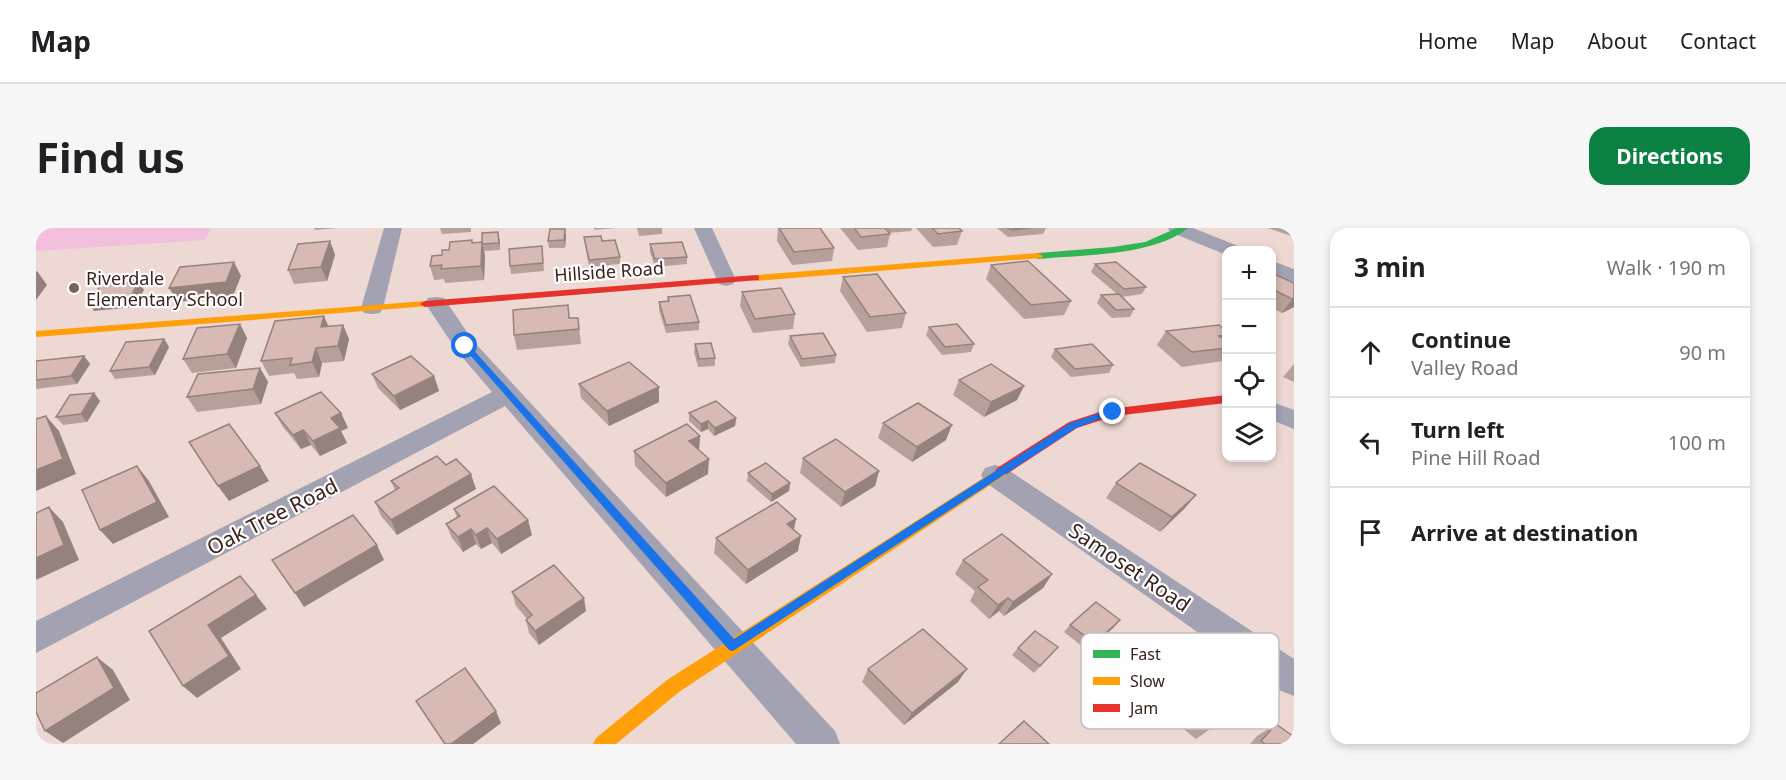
<!DOCTYPE html>
<meta charset="utf-8">
<style>
:root{--surface:#fff;--page:#f6f6f6;--text:#202124;--muted:#757577;--line:#e0e0e0;--accent:#0b8043}
body{margin:0;font-family:"Noto Sans",sans-serif;background:var(--page);color:var(--text)}
.controls{position:absolute;right:18px;top:18px;display:grid;overflow:hidden;border-radius:12px;box-shadow:0 3px 9px #0003}
.controls button{width:54px;height:54px;display:grid;place-items:center;padding:0;border:0;border-bottom:2px solid var(--line);background:var(--surface);color:var(--text);font:30px sans-serif}
.stop{position:absolute;width:18px;height:18px;margin:-14px;border:4px solid #1a73e8;border-radius:50%;background:#fff}
.stop.end{background:#1a73e8;border-color:#fff;box-shadow:0 2px 6px #0008}
.list{margin:0;padding:0;list-style:none}
h2{display:flex;justify-content:space-between;align-items:center;height:78px;margin:0;padding:0 24px;font-size:26px}
h2 small{font-size:20px;font-weight:400;color:var(--muted)}
.list li{display:grid;grid-template-columns:39px 1fr auto;gap:18px;align-items:center;box-sizing:border-box;height:90px;padding:0 24px;border-top:2px solid var(--line)}
.list b{display:block;font-size:22px;white-space:nowrap}
.list p{margin:0;font-size:20px;white-space:nowrap;color:var(--muted)}
.list em{font-size:20px;font-style:normal;color:var(--muted)}
.icon{flex:none;width:33px;height:33px;fill:none;stroke:currentColor;stroke-width:2;stroke-linecap:round;stroke-linejoin:round}
.map{position:relative;flex:none;width:1258px;height:516px;overflow:hidden;border-radius:18px}
header{display:flex;align-items:center;gap:36px;box-sizing:border-box;height:84px;padding:0 30px;background:var(--surface);border-bottom:2px solid var(--line)}
header strong{font-size:28px}
nav{display:flex;gap:33px;margin-inline-start:auto;font-size:21px}
.intro{display:flex;align-items:center;justify-content:space-between;box-sizing:border-box;height:144px;padding:0 36px}
h1{margin:0;font-size:42px}
.button{padding:15px 27px;border-radius:18px;background:var(--accent);color:#fff;font-size:21px;font-weight:700}
main{display:flex;gap:36px;padding:0 36px}
aside{flex:1;background:var(--surface);border-radius:18px;box-shadow:0 3px 9px #0003}
.map>svg:first-child{display:block}
</style>
<header>
<strong>Map</strong>
<nav><a>Home</a><a>Map</a><a>About</a><a>Contact</a></nav>
</header>
<div class="intro"><h1>Find us</h1><a class="button">Directions</a></div>
<main>
<div class="map">
<svg width="1258" height="516" viewBox="0 0 1258 516">
<rect width="100%" height="100%" fill="#eed8d3"/>
<polygon fill="#f2bfdc" points="5,0 175,0 169,12 0,23 0,6"/>
<g fill="none" stroke-linecap="round" stroke-linejoin="round">
<g fill="#a2a2b2" fill-rule="evenodd">
<polygon points="348,0 366,0 347,80 344,85 336,86 328,85 325,80"/>
<polygon points="658,0 676,0 700,52 697,56 690,58 683,56"/>
<polygon points="1132,0 1157,0 1202,18 1205,22 1190,22 1190,27 1188,26 1134,4"/>
<polygon points="1236,33 1258,41 1258,54 1236,46"/>
<polygon points="400,69 408,70 437,113 799,503 804,516 760,516 469,178 0,425 0,393 456,164 421,123 389,75 392,70"/>
<polygon points="1236,174 1258,182 1258,201 1236,192"/>
<polygon points="959,237 969,240 1258,431 1258,468 1245,463 949,254 945,247 949,240"/>
</g>
<path fill="#30b455" fill-rule="evenodd" d="M 1141,0 L 1152,0 C 1118,28 1045,27 1002,31 L 997,28 L 1002,25 L 1077,19 L 1109,14 Z"/>
<g fill="#ff9f0a" fill-rule="evenodd">
<polygon points="1002,25 1007,28 1005,30 720,53 715,50 720,47"/>
<polygon points="389,73 393,74 393,78 0,109 0,103"/>
<polygon points="966,238 973,243 971,246 643,464 580,516 557,516 560,510 631,452"/>
</g>
<g fill="#e5322d" fill-rule="evenodd">
<polygon points="720,47 723,48 723,52 389,79 384,76 389,73"/>
<polygon points="1190,167 1190,175 1078,188 1041,200 971,246 961,246 959,243 961,240 1033,194 1073,181"/>
</g>
</g>
<g fill="#b8a09a">
<polygon points="278,0 301,0 279,2"/>
<polygon points="404,0 435,0 435,4 406,6"/>
<polygon points="558,0 579,0 558,2"/>
<polygon points="601,0 626,0 626,6 603,8"/>
<polygon points="742,0 784,0 798,20 796,33 756,37 741,13"/>
<polygon points="804,0 876,0 875,3 853,5 854,6 851,19 822,22"/>
<polygon points="880,0 924,0 923,0 926,3 921,17 897,19"/>
<polygon points="961,0 1010,0 1007,6 972,9"/>
<polygon points="1232,0 1258,0 1258,9"/>
<polygon points="530,8 529,20 513,20 512,13"/>
<polygon points="548,9 566,13 584,29 584,36 553,39"/>
<polygon points="464,11 464,22 448,23 449,28 448,52 409,55 408,51 398,52 394,38 406,27 413,22 437,15"/>
<polygon points="294,13 299,27 291,53 258,56 252,42"/>
<polygon points="614,16 651,29 651,36 619,39 614,24"/>
<polygon points="506,18 508,43 475,46 474,38"/>
<polygon points="1059,36 1110,59 1106,66 1085,69 1098,81 1094,89 1076,90 1061,75 1065,67 1081,66 1055,44"/>
<polygon points="955,37 1035,73 1028,87 988,91 950,51"/>
<polygon points="1236,45 1258,55 1258,79 1246,85 1236,80"/>
<polygon points="807,49 870,85 866,100 831,104 804,63"/>
<polygon points="706,64 759,86 757,101 717,105 704,78"/>
<polygon points="632,69 663,94 663,102 630,105 623,82 623,74 631,73"/>
<polygon points="533,90 542,90 545,116 481,122 478,107"/>
<polygon points="204,96 211,110 200,140 156,145 147,131"/>
<polygon points="307,97 313,111 308,133 286,135 283,149 261,151 258,145 233,148 225,133 292,98"/>
<polygon points="893,99 938,116 935,124 906,127 890,107"/>
<polygon points="1130,103 1191,103 1191,129 1187,133 1146,139 1121,117"/>
<polygon points="754,108 800,127 799,135 765,139 752,116"/>
<polygon points="128,111 133,119 119,147 79,151 74,143"/>
<polygon points="659,116 679,130 679,138 662,139 658,124"/>
<polygon points="1019,121 1077,137 1073,145 1035,149 1015,129"/>
<polygon points="48,128 54,136 41,156 0,161 0,133"/>
<polygon points="1258,136 1258,154 1247,149"/>
<polygon points="224,140 232,154 225,176 161,184 151,169"/>
<polygon points="336,146 398,148 403,163 364,182 342,160"/>
<polygon points="923,152 988,158 981,172 948,189 917,167"/>
<polygon points="543,156 623,159 623,174 573,198 545,170"/>
<polygon points="58,165 64,173 51,194 27,197 20,189"/>
<polygon points="239,185 305,185 312,200 305,203 311,215 284,228 275,217 265,221 247,199"/>
<polygon points="653,185 700,190 699,198 678,208 672,201 665,204 653,193"/>
<polygon points="847,195 910,212 876,234 842,210"/>
<polygon points="664,208 663,222 672,246 630,269 599,238 598,223"/>
<polygon points="767,230 843,243 839,258 805,279 764,245"/>
<polygon points="410,237 440,261 361,307 345,288 339,274 359,262 355,253"/>
<polygon points="712,245 754,255 753,263 735,274 711,253"/>
<polygon points="1080,255 1160,267 1148,281 1124,304 1070,270"/>
<polygon points="418,281 496,307 465,326 456,315 445,321 440,316 427,324 416,310 410,296 421,290"/>
<polygon points="760,291 758,302 762,323 710,356 678,325 680,310"/>
<polygon points="927,332 1016,346 1007,360 968,388 963,383 953,391 934,373 939,363 919,346"/>
<polygon points="476,364 550,383 503,417 493,405 490,392 491,391 480,378"/>
<polygon points="1084,392 1077,400 1052,423 1028,404 1034,397"/>
<polygon points="1022,419 998,445 976,427 982,420"/>
<polygon points="1118,423 1177,499 1160,511 1073,441 1086,428"/>
<polygon points="832,441 922,454 868,497 826,454"/>
<polygon points="380,473 465,495 437,516 408,516"/>
<polygon points="1240,496 1258,516 1214,516 1221,508"/>
</g>
<g fill="#96827d">
<polygon points="529,1 530,8 529,20 528,12"/>
<polygon points="294,13 299,27 291,53 285,39"/>
<polygon points="446,14 449,28 448,52 445,38"/>
<polygon points="198,34 205,48 197,68 142,74 133,60"/>
<polygon points="1,43 11,57 0,72 0,44"/>
<polygon points="96,48 101,55 91,55"/>
<polygon points="103,54 108,62 98,79 58,83 53,75"/>
<polygon points="1258,70 1258,79 1246,85 1256,71"/>
<polygon points="288,88 294,102 285,99"/>
<polygon points="204,96 211,110 200,140 191,126"/>
<polygon points="307,97 313,111 308,133 302,118"/>
<polygon points="128,111 133,119 119,147 113,139"/>
<polygon points="280,120 286,135 283,149 276,134"/>
<polygon points="48,128 54,136 41,156 35,148"/>
<polygon points="224,140 232,154 225,176 217,161"/>
<polygon points="398,148 403,163 364,182 358,168"/>
<polygon points="988,158 981,172 948,189 955,174"/>
<polygon points="623,159 623,174 573,198 571,183"/>
<polygon points="58,165 64,173 51,194 45,186"/>
<polygon points="305,185 312,200 305,203 311,215 284,228 277,213 295,190"/>
<polygon points="10,188 23,203 40,246 0,263 0,242"/>
<polygon points="700,190 699,198 678,208 679,200"/>
<polygon points="672,193 672,201 665,204 665,196"/>
<polygon points="916,197 910,212 876,234 881,219"/>
<polygon points="267,202 275,217 265,221 257,207"/>
<polygon points="664,208 663,222 653,213"/>
<polygon points="673,231 672,246 630,269 630,255"/>
<polygon points="101,238 113,253 133,289 77,316 64,302"/>
<polygon points="224,238 233,253 193,273 182,258"/>
<polygon points="843,243 839,258 805,279 809,264"/>
<polygon points="435,246 440,261 361,307 355,292"/>
<polygon points="754,255 753,263 735,274 736,266"/>
<polygon points="1160,267 1148,281 1124,304 1136,289"/>
<polygon points="13,279 27,294 43,332 0,352 0,330"/>
<polygon points="760,291 757,305 751,296"/>
<polygon points="492,292 496,307 465,326 461,311"/>
<polygon points="451,300 456,315 445,321 440,307"/>
<polygon points="435,301 440,316 427,324 422,309"/>
<polygon points="765,308 762,323 710,356 712,342"/>
<polygon points="341,317 348,332 268,379 259,365"/>
<polygon points="1016,346 1007,360 968,388 977,374"/>
<polygon points="220,367 231,381 185,410 205,441 161,470 147,458 172,397"/>
<polygon points="548,370 550,383 503,417 499,403"/>
<polygon points="972,370 963,383 953,391 962,377"/>
<polygon points="1084,392 1077,400 1052,423 1059,415"/>
<polygon points="61,429 77,442 94,472 27,515 9,503"/>
<polygon points="931,441 922,454 868,497 876,485"/>
<polygon points="460,483 465,495 437,516 415,516"/>
</g>
<g fill="#d6bab3" stroke="#96827d" stroke-width="1.5">
<polygon points="743,0 784,0 798,20 758,24"/>
<polygon points="818,0 849,0 854,6 825,9"/>
<polygon points="896,0 923,0 926,3 902,6"/>
<polygon points="972,0 994,0 975,2"/>
<polygon points="514,1 529,1 528,12 512,13"/>
<polygon points="462,4 463,15 446,16 446,5"/>
<polygon points="565,8 566,13 579,12 584,29 553,32 548,9"/>
<polygon points="436,12 436,15 446,14 445,38 405,41 406,37 394,38 396,28 406,27 406,22 413,22 414,14"/>
<polygon points="294,13 285,39 252,42 262,16"/>
<polygon points="646,14 651,29 619,31 614,16"/>
<polygon points="506,18 507,35 474,38 473,21"/>
<polygon points="992,33 1035,73 995,77 955,37"/>
<polygon points="198,34 190,54 133,60 144,39"/>
<polygon points="1080,34 1110,59 1088,61 1059,36"/>
<polygon points="1236,45 1258,55 1258,70 1256,71 1236,61"/>
<polygon points="841,46 870,85 834,89 807,49"/>
<polygon points="96,48 91,55 103,54 93,71 53,75 69,51"/>
<polygon points="745,60 759,86 719,91 706,64"/>
<polygon points="1083,66 1098,81 1080,82 1065,67"/>
<polygon points="654,67 663,94 630,97 623,74 633,73 632,69"/>
<polygon points="532,77 533,90 542,90 543,101 478,107 477,82"/>
<polygon points="288,88 285,99 307,97 302,118 280,120 276,134 254,137 256,130 225,133 239,93"/>
<polygon points="204,96 191,126 147,131 161,100"/>
<polygon points="921,96 938,116 909,119 893,99"/>
<polygon points="1183,97 1191,103 1191,107 1183,108 1191,113 1191,120 1156,124 1130,103"/>
<polygon points="787,105 800,127 766,131 754,108"/>
<polygon points="128,111 113,139 74,143 90,114"/>
<polygon points="675,115 679,130 663,131 659,116"/>
<polygon points="1056,116 1077,137 1039,141 1019,121"/>
<polygon points="48,128 35,148 0,152 0,133"/>
<polygon points="375,128 398,148 358,168 336,146"/>
<polygon points="593,134 623,159 571,183 543,156"/>
<polygon points="955,136 988,158 955,174 923,152"/>
<polygon points="224,140 217,161 151,169 162,146"/>
<polygon points="285,164 305,185 295,190 304,200 277,213 267,202 257,207 239,185"/>
<polygon points="58,165 45,186 20,189 34,167"/>
<polygon points="680,173 700,190 679,200 672,193 665,196 653,185"/>
<polygon points="882,175 916,197 881,219 847,195"/>
<polygon points="10,188 27,231 0,242 0,191"/>
<polygon points="193,196 224,238 182,258 153,214"/>
<polygon points="651,196 664,208 653,213 673,231 630,255 598,223"/>
<polygon points="800,211 843,243 809,264 767,230"/>
<polygon points="401,228 410,237 420,231 435,246 355,292 339,274 363,260 355,253"/>
<polygon points="730,235 754,255 736,266 712,245"/>
<polygon points="1104,235 1160,267 1136,289 1080,255"/>
<polygon points="101,238 121,274 64,302 46,262"/>
<polygon points="458,258 492,292 461,311 451,300 440,307 435,301 422,309 410,296 424,288 418,281"/>
<polygon points="741,274 760,291 751,296 765,308 712,342 680,310"/>
<polygon points="13,279 28,317 0,330 0,285"/>
<polygon points="317,287 341,317 259,365 236,332"/>
<polygon points="966,306 1016,346 977,374 972,370 962,377 942,359 952,352 927,332"/>
<polygon points="518,337 548,370 499,403 490,392 496,387 476,364"/>
<polygon points="204,348 220,367 172,397 193,428 147,458 113,403"/>
<polygon points="1060,374 1084,392 1059,415 1034,397"/>
<polygon points="887,401 931,441 876,485 832,441"/>
<polygon points="999,403 1022,419 1004,438 982,420"/>
<polygon points="61,429 78,460 9,503 0,484 0,465"/>
<polygon points="429,440 460,483 415,516 409,516 380,473"/>
<polygon points="988,493 1013,516 963,516"/>
<polygon points="1240,496 1258,509 1258,516 1229,516 1225,513"/>
</g>
<polygon fill="#1a73e8" points="427,116 432,116 698,411 1034,195 1077,181 1082,184 1040,200 697,423 693,422 427,119"/>
<circle fill="#7a625c" stroke="#fefefe" stroke-width="2" cx="38" cy="60" r="6"/>
<g text-anchor="middle" dominant-baseline="central" stroke-width="4.5" stroke-linejoin="round" paint-order="stroke">
<g font-size="18" fill="#3b231c" stroke="#fefefe">
<text transform="translate(573 43) rotate(-4)">Hillside Road</text>
</g>
<g font-size="18" fill="#3b231c" stroke="#fefefe" text-anchor="start">
<text x="50" y="50">Riverdale<tspan x="50" dy="21">Elementary School</tspan></text>
</g>
<g font-size="21" fill="#3b231c" stroke="#fefefe">
<text transform="translate(236 288) rotate(-27)">Oak Tree Road</text>
<text transform="translate(1094 339) rotate(34)">Samoset Road</text>
</g>
</g>
<rect x="1045" y="405" width="198" height="96" rx="9" fill="#fefefe" stroke="#c4bcba" stroke-width="1.5"/>
<rect x="1057" y="422" width="27" height="8" fill="#30b455"/>
<rect x="1057" y="449" width="27" height="8" fill="#ff9f0a"/>
<rect x="1057" y="476" width="27" height="8" fill="#e5322d"/>
<g font-size="16" fill="#3b231c">
<text x="1094" y="432">Fast</text>
<text x="1094" y="459">Slow</text>
<text x="1094" y="486">Jam</text>
</g>
</svg>
<div class="controls">
<button>+</button>
<button>−</button>
<button><svg class="icon" aria-label="locate" viewBox="0 0 24 24"><circle cx="12" cy="12" r="6"/><path d="M12 2v4M12 18v4M2 12h4M18 12h4"/></svg></button>
<button><svg class="icon" aria-label="layers" viewBox="0 0 24 24"><path d="M12 4l9 5-9 5-9-5zM3 14l9 5 9-5"/></svg></button>
</div>
<div class="stop" style="left:429px;top:118px"></div>
<div class="stop end" style="left:1077px;top:184px"></div>
</div>
<aside>
<h2>3 min<small>Walk · 190 m</small></h2>
<ul class="list">
<li><svg class="icon" aria-label="ahead" viewBox="0 0 24 24"><path d="M12 20V5M6 11l6-6 6 6"/></svg><div><b>Continue</b><p>Valley Road</p></div><em>90 m</em></li>
<li><svg class="icon" aria-label="left" viewBox="0 0 24 24"><path d="M17 20v-9H6M10 6l-5 5 5 5"/></svg><div><b>Turn left</b><p>Pine Hill Road</p></div><em>100 m</em></li>
<li><svg class="icon" aria-label="arrive" viewBox="0 0 24 24"><path d="M6 21V4h12l-3 4 3 4H6"/></svg><div><b>Arrive at destination</b></div></li>
</ul>
</aside>
</main>
